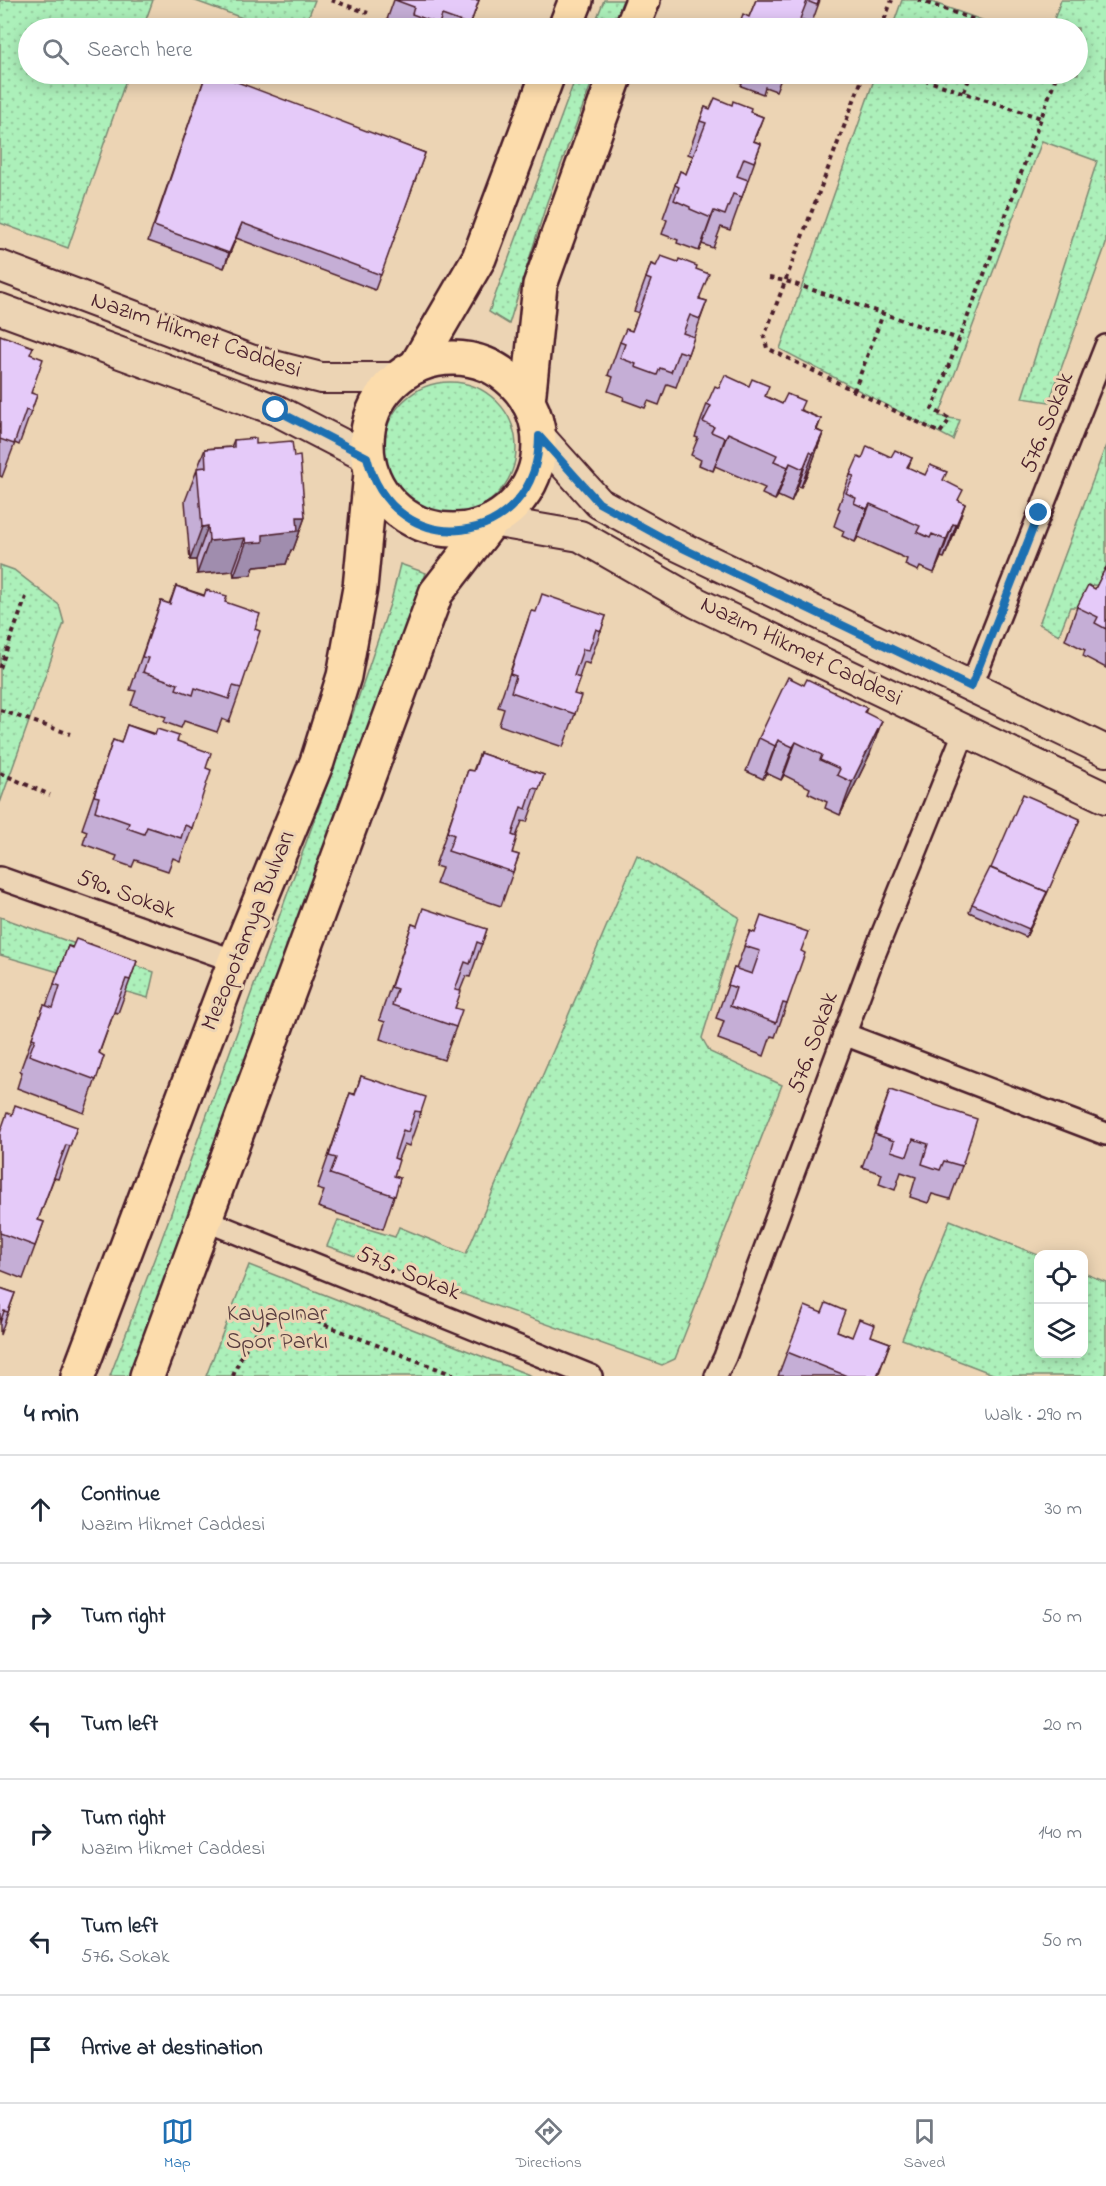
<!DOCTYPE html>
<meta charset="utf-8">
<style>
:root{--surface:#fff;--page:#f2f2f3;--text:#1f2937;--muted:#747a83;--line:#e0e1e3;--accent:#1f6fb2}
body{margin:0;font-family:"Indie Flower",sans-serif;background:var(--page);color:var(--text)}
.controls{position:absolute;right:18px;bottom:18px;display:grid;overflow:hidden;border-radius:12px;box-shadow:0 3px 15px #0003}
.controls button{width:54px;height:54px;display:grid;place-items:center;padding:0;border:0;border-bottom:2px solid var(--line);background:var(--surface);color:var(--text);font:30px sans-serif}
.stop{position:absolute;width:18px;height:18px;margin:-14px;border:4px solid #1f6fb2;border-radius:50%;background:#fff}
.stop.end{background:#1f6fb2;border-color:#fff;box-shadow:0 2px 6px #0008}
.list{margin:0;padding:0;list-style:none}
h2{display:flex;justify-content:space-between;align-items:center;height:78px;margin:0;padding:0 24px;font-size:26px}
h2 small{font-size:20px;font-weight:400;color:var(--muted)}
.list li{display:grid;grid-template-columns:39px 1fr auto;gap:18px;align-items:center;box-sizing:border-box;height:108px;padding:0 24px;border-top:2px solid var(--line)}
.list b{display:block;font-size:22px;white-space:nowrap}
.list p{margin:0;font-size:20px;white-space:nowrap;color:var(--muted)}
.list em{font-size:20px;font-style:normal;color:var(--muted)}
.icon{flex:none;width:33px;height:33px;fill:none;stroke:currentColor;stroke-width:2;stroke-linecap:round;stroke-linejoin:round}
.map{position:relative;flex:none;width:1106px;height:1376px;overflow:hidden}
.search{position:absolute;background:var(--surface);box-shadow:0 3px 15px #0003;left:18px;right:18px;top:18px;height:66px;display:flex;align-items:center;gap:15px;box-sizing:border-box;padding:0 21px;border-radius:33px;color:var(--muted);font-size:22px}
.sheet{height:726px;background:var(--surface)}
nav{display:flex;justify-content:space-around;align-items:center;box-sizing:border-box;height:84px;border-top:2px solid var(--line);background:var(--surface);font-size:16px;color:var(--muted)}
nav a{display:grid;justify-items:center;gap:3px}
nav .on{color:var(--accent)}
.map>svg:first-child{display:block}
</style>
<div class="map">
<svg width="1106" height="1376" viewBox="0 0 1106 1376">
<defs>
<pattern id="green-dots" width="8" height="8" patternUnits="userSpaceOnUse" patternTransform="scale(1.5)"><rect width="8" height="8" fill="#acf0ba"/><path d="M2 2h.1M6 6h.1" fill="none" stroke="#96cda0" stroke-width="1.8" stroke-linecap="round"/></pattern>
</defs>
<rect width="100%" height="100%" fill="#ecd4b4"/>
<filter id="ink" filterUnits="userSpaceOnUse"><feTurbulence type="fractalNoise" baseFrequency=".0167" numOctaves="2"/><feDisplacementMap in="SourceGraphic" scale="12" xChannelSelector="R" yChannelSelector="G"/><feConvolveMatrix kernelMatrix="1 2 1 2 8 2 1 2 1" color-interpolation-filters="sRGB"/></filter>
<g filter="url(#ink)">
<g fill="url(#green-dots)" stroke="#7b8872" stroke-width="1.5">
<polygon points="0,0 153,0 143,28 28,28 28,74 128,74 68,248 0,223"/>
<polygon points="193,0 315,0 304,28 270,28"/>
<polygon points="604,0 623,0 612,28 593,28"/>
<polygon points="902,0 926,0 1004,28 892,28"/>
<polygon points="1061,0 1106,0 1106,244 1049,402 1022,398 1097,161 1042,141 939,416 960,420 953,440 780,349 876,74 1078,74 1078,28 1051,28"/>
<polygon points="577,74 595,74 547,202 509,324 489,312"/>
<circle cx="450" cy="448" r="66"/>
<polygon points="1106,445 1106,586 1093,585 1081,607 1070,607 1059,635 1039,624"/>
<polygon points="400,564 426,573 404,634 131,1376 110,1376 158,1249 350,722 391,601"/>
<polygon points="0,565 14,570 59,605 64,623 0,803"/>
<polygon points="637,855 739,917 702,1038 710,1052 782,1085 675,1359 662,1365 327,1246 338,1220 395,1237 399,1227 466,1254"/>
<polygon points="0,917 154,972 148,998 0,955"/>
<polygon points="950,1220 1038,1255 1038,1354 1084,1354 1084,1273 1106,1282 1106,1376 998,1376 902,1339"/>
<polygon points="249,1265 532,1376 206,1376"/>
</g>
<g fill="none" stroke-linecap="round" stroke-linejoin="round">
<g stroke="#4a1f2b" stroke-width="26">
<g id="minor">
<polyline points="971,687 1106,346"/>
<polyline points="0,878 235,961"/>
<polyline points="844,1034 1106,1134"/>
<polyline points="205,1220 591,1376"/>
<polyline points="716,1376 725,1357 872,960 965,730"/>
</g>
</g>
<g stroke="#4a1f2b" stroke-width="34">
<g id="secondary">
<polyline points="0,266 250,360 321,378 397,378"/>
<polyline points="0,309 276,410 367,457"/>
<polyline points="539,436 599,503 672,543 1106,751"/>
<polyline points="492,521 580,536 697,603 1106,798"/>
</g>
</g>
<g stroke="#4a1f2b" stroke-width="38">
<g id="primary">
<polyline points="565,28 576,0"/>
<polyline points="632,28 643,0"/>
<circle cx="453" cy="444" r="86"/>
<polyline points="416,366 479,258 548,74"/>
<polyline points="528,402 540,285 616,74"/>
<polyline points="78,1376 235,961 317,762 344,676 360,588 371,473"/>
<polyline points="147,1376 436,593 492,521"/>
</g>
</g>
<g stroke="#4a1f2b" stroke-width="4" stroke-dasharray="4.5 4.5" stroke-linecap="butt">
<polyline points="331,0 368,13"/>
<polyline points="918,0 998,28"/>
<polyline points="881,28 892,0"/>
<polyline points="864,74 764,337 767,348 940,433 950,419 932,409 990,259 1057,74"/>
<polyline points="907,74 1041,118"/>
<polyline points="964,92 971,74"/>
<polyline points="769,278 786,281 959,339"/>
<polyline points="854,391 883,314"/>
<polyline points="0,668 26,597"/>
<polyline points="0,710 70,734"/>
<polyline points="0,773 50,795"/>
<path d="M 233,1376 C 240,1357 258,1319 281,1315 C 287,1314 294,1315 300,1315 L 456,1376"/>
</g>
<use href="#minor" stroke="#ecd4b4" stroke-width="21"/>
<use href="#secondary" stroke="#ecd4b4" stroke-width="30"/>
<use href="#primary" stroke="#fcdcac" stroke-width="33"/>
</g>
<g fill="#c5aed6" stroke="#4a1f2b" stroke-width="1.5">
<polygon points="394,0 479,0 469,28 384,28"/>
<polygon points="756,0 820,0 810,28 749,17"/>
<polygon points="206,74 425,153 375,290 236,238 224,268 148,241"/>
<polygon points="726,74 783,74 776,91 765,87 763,94 741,86 742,83 725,77"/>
<polygon points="705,107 710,109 750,112 763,117 754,141 761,144 730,230 721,227 713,248 702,244 699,251 677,243 678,240 662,234 667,220 663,218 680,171 686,174 693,156 688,154"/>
<polygon points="651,264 656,266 696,269 700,299 707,301 676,387 667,384 659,405 648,401 645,408 623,400 624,397 608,391 613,377 608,375 620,342 632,331 639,313 634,311"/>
<polygon points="0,335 30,354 31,393 37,395 19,445 15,443 2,477 0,476"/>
<polygon points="719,388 766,397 782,404 801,410 821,419 817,430 823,433 811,466 801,487 798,486 791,502 778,496 775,500 762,494 765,488 715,466 713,471 699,465 701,460 691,455 698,438 695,437 707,404"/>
<polygon points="234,440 256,444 294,457 305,517 293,550 291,550 286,564 254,567 251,575 234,576 233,571 197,574 196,560 190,560 185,501 205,449 231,447"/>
<polygon points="891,457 912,458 908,468 925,475 944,481 959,501 965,504 953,537 944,558 941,557 934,573 920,567 918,571 905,565 907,559 858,537 855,542 842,536 844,531 834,526 840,509 838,508 850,475 862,459"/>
<polygon points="1106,567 1106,668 1083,656 1085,650 1065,640 1077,607 1095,589"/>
<polygon points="176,586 225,602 255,629 241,688 229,722 222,719 217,732 184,721 181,728 164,722 166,717 131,705 136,691 130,690 161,601 169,604"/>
<polygon points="531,611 535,612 606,616 589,664 584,662 574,694 575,714 563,747 499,725 504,709 498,707"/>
<polygon points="804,685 867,708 865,713 870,754 840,815 825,808 827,802 808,793 810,788 784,775 781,780 766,773 763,779 746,771 759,738"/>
<polygon points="127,725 177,741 206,768 192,828 180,861 173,858 168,871 135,860 132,867 115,861 117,856 83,844 87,831 82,829 113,740 121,743"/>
<polygon points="480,753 544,775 527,822 522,821 516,837 512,853 519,855 501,906 436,884 442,868 435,866 468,770 473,771"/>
<polygon points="1044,900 1026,937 969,912 972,904"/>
<polygon points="412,924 417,926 487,929 470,977 466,976 460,991 455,1008 456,1027 444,1060 380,1039 385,1022 379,1020"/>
<polygon points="750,931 801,951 787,1004 775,1037 771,1036 764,1056 718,1039 724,1021 716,1018 734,968 736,969"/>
<polygon points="68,946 137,961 118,1013 114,1012 99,1054 104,1056 84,1113 17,1088 22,1072 20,1071 44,1005 46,1006"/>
<polygon points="361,1076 421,1112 409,1146 404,1144 398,1159 394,1176 400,1178 383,1229 318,1207 324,1191 317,1189 350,1093 355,1094"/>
<polygon points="890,1090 962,1166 950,1199 932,1194 928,1203 910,1197 916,1177 901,1172 895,1190 879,1184 882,1174 862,1167"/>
<polygon points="12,1115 77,1127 58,1179 54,1178 38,1220 44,1222 23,1279 0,1270 0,1132"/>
<polygon points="0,1288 15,1293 0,1335"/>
<polygon points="837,1331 852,1337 871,1336 890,1343 878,1376 778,1376 787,1352"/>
</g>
<g fill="#a08dae" stroke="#4a1f2b" stroke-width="1.5">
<polygon points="714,211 702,244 699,251 711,218"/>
<polygon points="242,223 224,268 229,253"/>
<polygon points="728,433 715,466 713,471 725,438"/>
<polygon points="823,433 811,466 801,487 813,454"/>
<polygon points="810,452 798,486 791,502 803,469"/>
<polygon points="790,463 778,496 775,500 788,467"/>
<polygon points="870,504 858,537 855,542 867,509"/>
<polygon points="965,504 953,537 944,558 956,525"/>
<polygon points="297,517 305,517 293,550 291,550 286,564 254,567 251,575 234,576 246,543"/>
<polygon points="953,524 941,557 934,573 946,540"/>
<polygon points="208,526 196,560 190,560 202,527"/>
<polygon points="245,538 233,571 197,574 209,541"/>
<polygon points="882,721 870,754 840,815 852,782"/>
<polygon points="778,740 766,773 763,779 775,746"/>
<polygon points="796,742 784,775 781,780 793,747"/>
<polygon points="1080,819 1044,900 1026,937 1029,929"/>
</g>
<g fill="#e5caf9" stroke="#4a1f2b" stroke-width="1.5">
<polygon points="395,0 479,0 470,25 442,15 439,24 412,14 414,7"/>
<polygon points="756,0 819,0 817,5 807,1 800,19 811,23 809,28 738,28 743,14 749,17"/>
<polygon points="206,74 216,74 425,153 381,275 242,223 229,253 154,226"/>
<polygon points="715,98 732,105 733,101 751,108 750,112 763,117 753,141 761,144 754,162 744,158 737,176 748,180 742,197 733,194 725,215 714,211 711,218 690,209 690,207 674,200 679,187 675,185 680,171 686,174 706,123 700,121 705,107 710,109"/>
<polygon points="661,256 678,262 679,259 697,266 696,269 709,274 699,299 707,301 700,319 690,315 683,333 694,337 688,354 679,351 671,372 660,368 657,375 635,367 636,364 620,358 625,344 620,342 626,329 632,331 651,280 646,278 651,264 656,266"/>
<polygon points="0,335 33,347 30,354 43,359 31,393 37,395 31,412 26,410 14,444 0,439 0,440"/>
<polygon points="725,375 749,386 752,379 769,386 765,396 782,404 787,394 804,401 800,410 821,419 816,430 823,433 813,454 810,452 803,469 790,463 788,467 774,461 777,455 728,433 725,438 711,432 714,427 703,422 711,406 707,404 715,386 719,388"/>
<polygon points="256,438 256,444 292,441 294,457 300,456 305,517 297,517 298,531 263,535 263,542 246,543 245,538 209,541 208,526 202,527 197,468 206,467 205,449 234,447 234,440"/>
<polygon points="867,446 891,457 895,450 912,458 907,467 925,475 930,465 947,472 943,480 963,490 958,500 965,504 956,525 953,524 946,540 932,534 930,538 917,532 920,526 870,504 867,509 854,503 856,498 846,493 854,476 850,475 858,457 862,459"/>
<polygon points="1106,567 1106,629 1095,623 1098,617 1077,607 1088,585 1095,589"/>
<polygon points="176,586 204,596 206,590 227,596 225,602 260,614 255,629 260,631 241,688 233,686 229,699 195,688 193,695 176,689 178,684 143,672 148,658 142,657 161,601 170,604"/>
<polygon points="542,594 606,616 601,631 596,629 589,650 583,649 574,676 580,678 574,694 581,696 575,714 511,692 516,676 510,674 531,611 536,612"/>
<polygon points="788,677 804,685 807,679 867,708 864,712 882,721 852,782 837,775 840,769 820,760 822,755 796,742 793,747 778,740 775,746 759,738"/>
<polygon points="127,725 155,735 157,729 179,736 177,741 211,753 206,768 211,770 192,828 185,825 181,838 147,827 144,834 127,828 129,823 95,811 99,797 94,796 113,740 121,743"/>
<polygon points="480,753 544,775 539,789 533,788 526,809 521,807 512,835 517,837 512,853 519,855 513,872 448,851 454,835 447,832 468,770 474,771"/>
<polygon points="1023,794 1080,819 1046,896 1047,892 991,868"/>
<polygon points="990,868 1047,892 1029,929 972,904"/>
<polygon points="423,908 487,929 482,944 477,942 470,964 465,962 455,990 461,991 455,1008 462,1010 456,1027 392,1005 397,989 391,987 412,924 417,926"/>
<polygon points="761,916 808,932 801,951 805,953 787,1004 783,1003 776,1023 730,1006 736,988 728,985 734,968 752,974 760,951 744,946 750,931 755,933"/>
<polygon points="76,939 137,961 130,980 126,979 99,1053 104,1056 96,1080 29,1055 35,1039 32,1038 44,1005 53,1008 60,986 54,984 68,946 72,948"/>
<polygon points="361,1076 426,1097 421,1112 415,1111 408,1132 403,1130 394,1158 399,1160 394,1176 400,1178 395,1196 330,1174 336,1158 329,1156 350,1093 355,1095"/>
<polygon points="890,1090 977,1119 962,1166 944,1161 940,1170 922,1164 928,1144 913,1139 907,1156 891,1151 894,1141 875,1134"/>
<polygon points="15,1105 77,1127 70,1146 66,1145 38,1220 44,1222 35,1246 0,1233 0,1133 7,1113 12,1115"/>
<polygon points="0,1288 15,1293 8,1312 4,1311 0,1323"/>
<polygon points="826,1303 845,1311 837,1331 852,1337 859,1319 875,1325 871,1336 890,1343 877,1376 847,1376 787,1352 805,1306 822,1313"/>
</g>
</g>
<g fill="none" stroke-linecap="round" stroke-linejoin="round" filter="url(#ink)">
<path stroke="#1f6fb2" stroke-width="8" d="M 276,410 L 367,457 C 393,566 539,549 539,436 L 599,503 L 672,543 L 971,687 L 1039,513"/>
</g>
<g text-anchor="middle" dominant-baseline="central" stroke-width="6" stroke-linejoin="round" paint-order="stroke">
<g font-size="24" fill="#4a1f2b" stroke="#ecd4b4">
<text transform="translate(196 336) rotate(19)">Nazım Hikmet Caddesi</text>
<text transform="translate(1048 423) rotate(-68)">576. Sokak</text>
<text transform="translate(801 652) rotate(26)">Nazım Hikmet Caddesi</text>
<text transform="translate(126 895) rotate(20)">590. Sokak</text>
<text transform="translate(249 931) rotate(-68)">Mezopotamya Bulvarı</text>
<text transform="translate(814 1043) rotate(-70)">576. Sokak</text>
<text transform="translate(408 1274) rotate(22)">575. Sokak</text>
</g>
<g font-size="24" fill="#593e40" stroke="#ecd4b4">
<text x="277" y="1314">Kayapınar<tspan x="277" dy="28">Spor Parkı</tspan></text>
</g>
</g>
</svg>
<div class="controls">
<button><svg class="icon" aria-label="locate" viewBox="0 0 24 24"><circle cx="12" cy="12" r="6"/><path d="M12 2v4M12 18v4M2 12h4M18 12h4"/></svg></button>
<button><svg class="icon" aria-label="layers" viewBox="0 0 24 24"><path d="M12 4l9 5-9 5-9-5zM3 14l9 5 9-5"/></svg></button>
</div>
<div class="stop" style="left:276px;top:410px"></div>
<div class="stop end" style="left:1039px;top:513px"></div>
<div class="search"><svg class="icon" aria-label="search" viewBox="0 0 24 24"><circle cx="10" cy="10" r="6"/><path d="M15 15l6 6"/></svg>Search here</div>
</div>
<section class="sheet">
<h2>4 min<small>Walk · 290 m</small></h2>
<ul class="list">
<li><svg class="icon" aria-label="ahead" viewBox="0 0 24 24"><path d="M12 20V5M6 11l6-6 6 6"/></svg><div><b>Continue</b><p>Nazım Hikmet Caddesi</p></div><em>30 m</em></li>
<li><svg class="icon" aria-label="right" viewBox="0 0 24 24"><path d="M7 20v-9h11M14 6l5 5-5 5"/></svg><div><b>Turn right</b></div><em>50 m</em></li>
<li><svg class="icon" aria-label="left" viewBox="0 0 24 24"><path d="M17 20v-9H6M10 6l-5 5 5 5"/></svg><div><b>Turn left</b></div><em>20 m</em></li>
<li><svg class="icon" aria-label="right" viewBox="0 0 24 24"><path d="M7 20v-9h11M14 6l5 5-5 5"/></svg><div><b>Turn right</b><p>Nazım Hikmet Caddesi</p></div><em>140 m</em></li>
<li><svg class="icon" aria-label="left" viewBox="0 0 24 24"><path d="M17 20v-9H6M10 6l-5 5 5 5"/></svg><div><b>Turn left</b><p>576. Sokak</p></div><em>50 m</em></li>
<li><svg class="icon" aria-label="arrive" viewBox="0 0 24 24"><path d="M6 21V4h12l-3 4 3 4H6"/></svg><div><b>Arrive at destination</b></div></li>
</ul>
</section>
<nav>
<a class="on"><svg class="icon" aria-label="map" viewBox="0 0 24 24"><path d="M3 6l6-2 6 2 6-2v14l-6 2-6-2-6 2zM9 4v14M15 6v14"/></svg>Map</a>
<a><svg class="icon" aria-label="directions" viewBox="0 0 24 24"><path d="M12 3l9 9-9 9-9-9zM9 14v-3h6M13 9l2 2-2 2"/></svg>Directions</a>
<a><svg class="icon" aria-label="saved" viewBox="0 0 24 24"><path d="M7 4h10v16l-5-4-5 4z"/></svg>Saved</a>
</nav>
